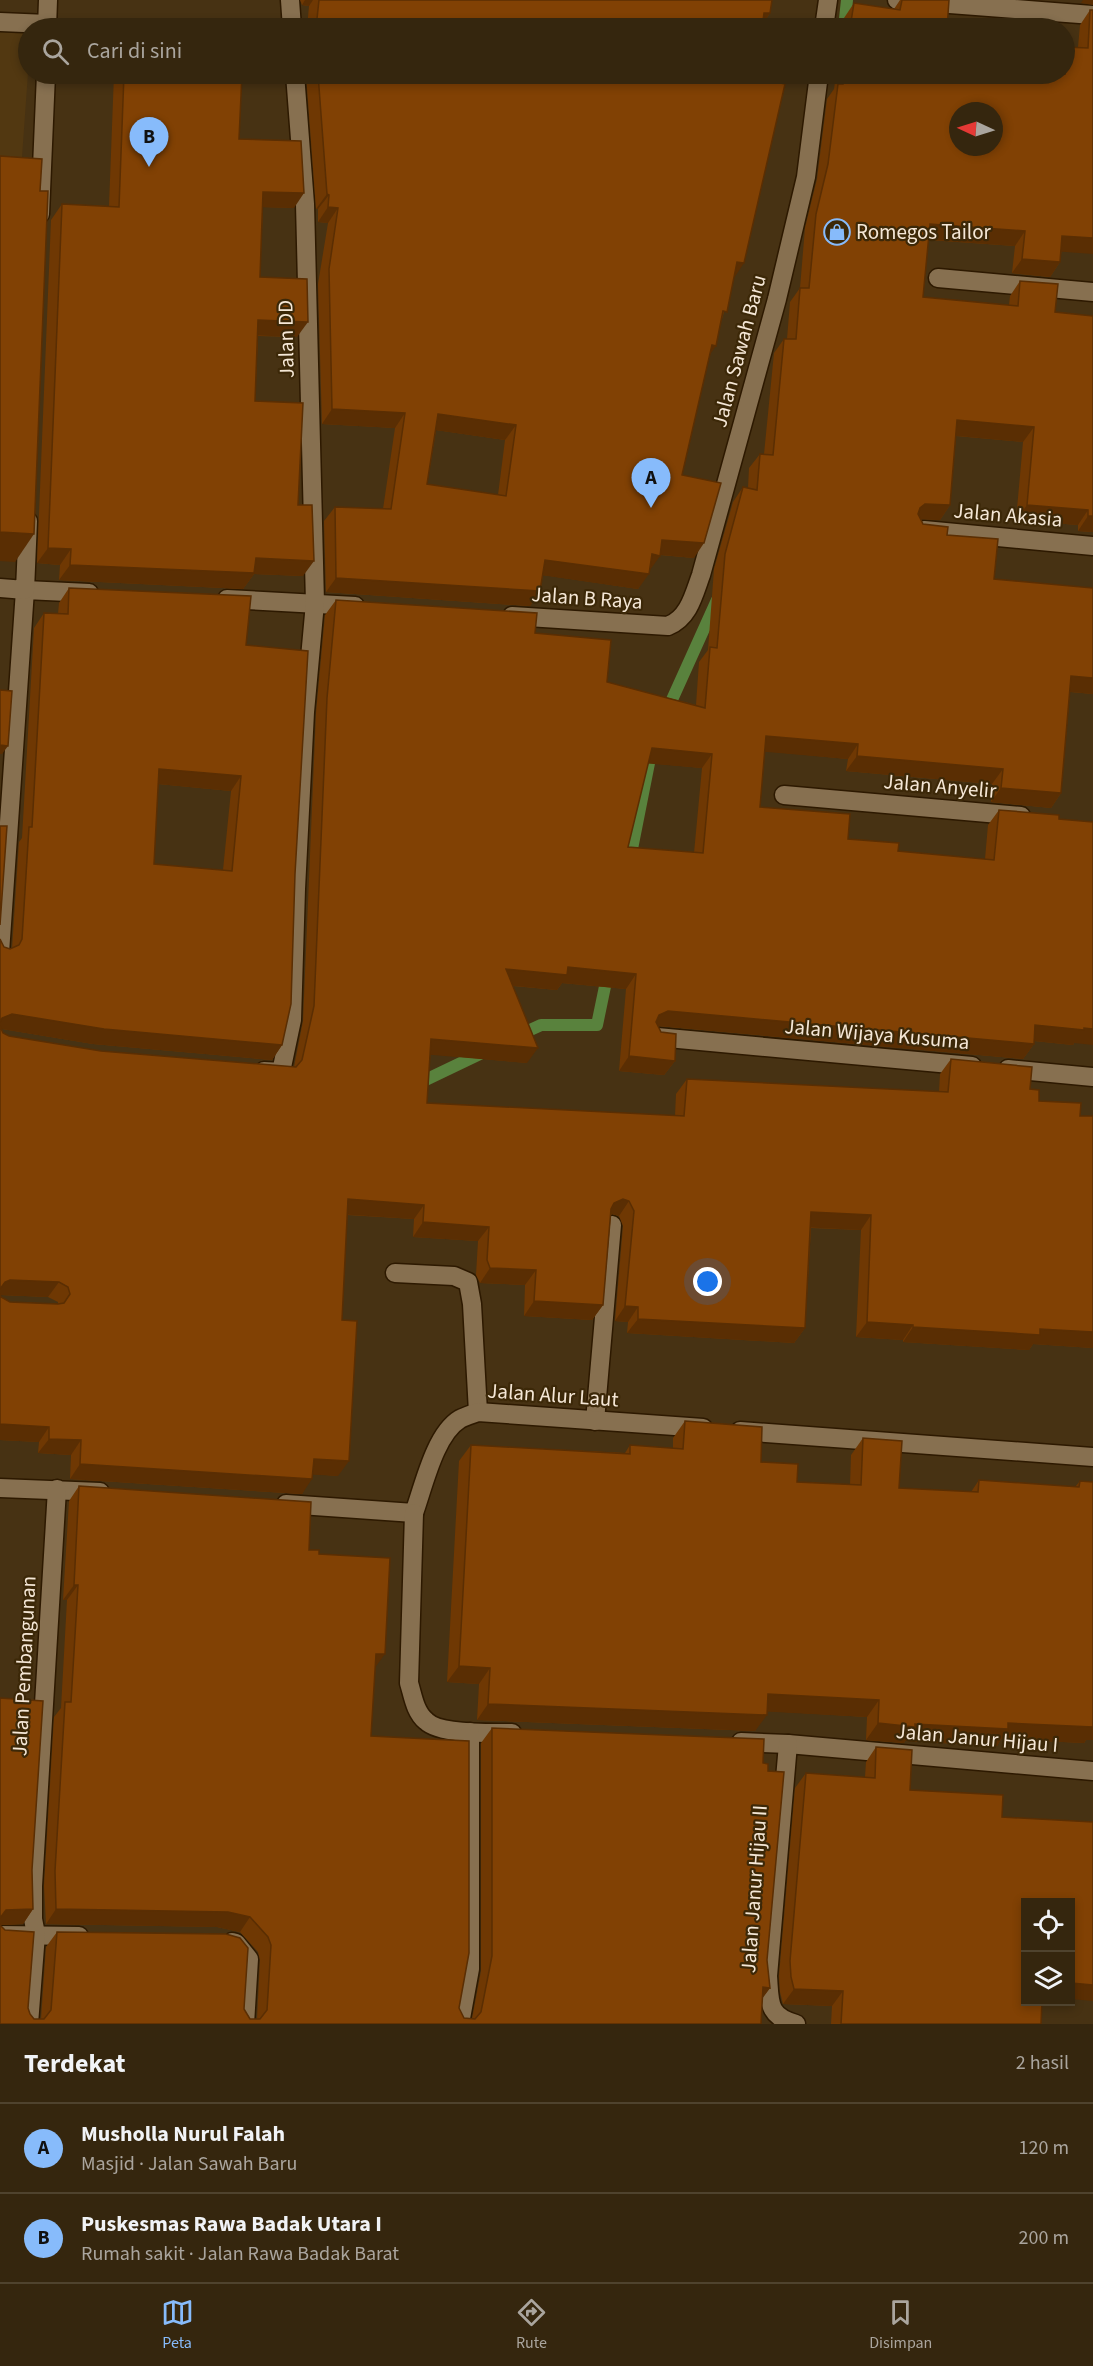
<!DOCTYPE html>
<html lang="id">
<meta charset="utf-8">
<style>
:root{--surface:#35260e;--page:#40321c;--text:#f1f3f6;--muted:#aaa59e;--line:#4f432e;--accent:#87bbfb}
body{margin:0;font-family:"Source Sans 3",sans-serif;background:var(--page);color:var(--text)}
.controls{position:absolute;right:18px;bottom:18px;display:grid;overflow:hidden;border-radius:0px;box-shadow:0 3px 9px #0003}
.controls button{width:54px;height:54px;display:grid;place-items:center;padding:0;border:0;border-bottom:2px solid var(--line);background:var(--surface);color:var(--text);font:30px sans-serif}
.compass{position:absolute;left:949px;top:102px;width:54px;height:54px;border-radius:50%;background:var(--surface);box-shadow:0 3px 9px #0003;rotate:274deg}
.you{position:absolute;left:708px;top:1282px;width:21px;height:21px;margin:-15px;border:4px solid #fff;border-radius:50%;background:#1a73e8;box-shadow:0 0 0 9px #1a73e833}
.badge{display:grid;place-items:center;width:39px;height:39px;border-radius:50%;background:var(--accent);color:#111;font-size:20px;font-weight:700}
.pin{position:absolute;translate:-50% -50px;filter:drop-shadow(0 2px 3px #0008)}
.pin::after{content:'';position:absolute;top:32px;width:21px;height:18px;background:inherit;clip-path:polygon(0 0,100% 0,50% 100%)}
.list{margin:0;padding:0;list-style:none}
h2{display:flex;justify-content:space-between;align-items:center;height:78px;margin:0;padding:0 24px;font-size:26px}
h2 small{font-size:20px;font-weight:400;color:var(--muted)}
.list li{display:grid;grid-template-columns:39px 1fr auto;gap:18px;align-items:center;box-sizing:border-box;height:90px;padding:0 24px;border-top:2px solid var(--line)}
.list b{display:block;font-size:22px;white-space:nowrap}
.list p{margin:0;font-size:20px;white-space:nowrap;color:var(--muted)}
.list em{font-size:20px;font-style:normal;color:var(--muted)}
.icon{flex:none;width:33px;height:33px;fill:none;stroke:currentColor;stroke-width:2;stroke-linecap:round;stroke-linejoin:round}
.map{position:relative;flex:none;width:1093px;height:2024px;overflow:hidden}
.search{position:absolute;background:var(--surface);box-shadow:0 3px 9px #0003;left:18px;right:18px;top:18px;height:66px;display:flex;align-items:center;gap:15px;box-sizing:border-box;padding:0 21px;border-radius:33px;color:var(--muted);font-size:22px}
.sheet{height:258px;background:var(--surface)}
nav{display:flex;justify-content:space-around;align-items:center;box-sizing:border-box;height:84px;border-top:2px solid var(--line);background:var(--surface);font-size:16px;color:var(--muted)}
nav a{display:grid;justify-items:center;gap:3px}
nav .on{color:var(--accent)}
.map>svg:first-child{display:block}
</style>
<div class="map">
<svg width="1093" height="2024" viewBox="0 0 1093 2024">
<rect width="100%" height="100%" fill="#473213"/>
<polygon fill="#523811" points="0,28 28,30 28,73 0,466"/>
<g fill="none" stroke-linecap="round" stroke-linejoin="round">
<g stroke="#59823d" stroke-width="12">
<polyline points="844,28 847,0"/>
<polyline points="666,713 717,600"/>
<polyline points="629,864 652,748"/>
<polyline points="515,1037 541,1025 597,1025 608,972"/>
<polyline points="415,1085 486,1051"/>
</g>
<g stroke="#2d1900" stroke-width="21">
<g id="service">
<polyline points="395,1273 454,1276 468,1282 472,1304 478,1412"/>
<polyline points="595,1421 612,1225"/>
</g>
</g>
<g stroke="#2d1900" stroke-width="21">
<g id="minor">
<polyline points="290,0 292,28"/>
<polyline points="897,0 1093,15"/>
<polyline points="0,22 48,24"/>
<polyline points="824,28 828,0"/>
<polyline points="938,278 1093,292"/>
<polyline points="924,530 1093,546"/>
<polyline points="227,599 355,606"/>
<path d="M 512,616 L 668,626 C 689,618 694,594 701,575 L 777,299 L 806,177 L 819,74"/>
<polyline points="784,795 1021,816"/>
<polyline points="0,953 25,590 89,593"/>
<polyline points="657,1037 972,1066"/>
<polyline points="1008,1069 1093,1077"/>
<polyline points="264,1071 281,1072 292,1020 296,889 305,712 315,603 305,204 295,74"/>
<polyline points="740,1431 1093,1457"/>
<polyline points="0,1488 100,1492"/>
<path d="M 286,1504 L 414,1513 C 424,1485 435,1434 460,1419 C 466,1416 473,1414 478,1412 L 703,1428"/>
<path d="M 414,1513 L 409,1683 C 413,1696 415,1712 426,1721 C 440,1735 492,1733 512,1733"/>
<polyline points="741,1742 788,1744 1093,1771"/>
<path d="M 788,1744 L 768,1976 C 770,2002 767,2016 796,2024"/>
<polyline points="0,1935 79,1936"/>
<polyline points="232,1942 236,1943 249,1959 245,2024"/>
<polyline points="29,2024 36,1934 33,1919 33,1886 57,1489"/>
<polyline points="460,2024 470,1969 470,1732"/>
</g>
</g>
<g stroke="#2d1900" stroke-width="21">
<g id="tertiary">
<polyline points="47,28 48,0"/>
<polyline points="40,214 46,74"/>
<polyline points="0,588 25,590 28,521"/>
</g>
</g>
<use href="#service" stroke="#877050" stroke-width="18"/>
<use href="#minor" stroke="#877050" stroke-width="18"/>
<use href="#tertiary" stroke="#877050" stroke-width="18"/>
</g>
<g fill="#6f3803" fill-rule="evenodd">
<polygon points="300,0 772,0 770,13 763,24 762,28 307,28 309,6 302,5"/>
<polygon points="900,0 949,0 947,28 842,28 844,18 854,3 894,9"/>
<path d="M 1090,10 L 1093,10 L 1060,262 L 1050,277 L 1012,273 L 1015,246 L 928,240 L 923,297 L 1009,305 L 1010,296 L 1020,281 L 1055,312 L 1093,532 L 1078,531 L 1078,525 L 1016,520 L 1023,442 L 956,436 L 950,505 L 940,520 L 921,519 L 923,524 L 947,535 L 994,579 L 1093,588 L 1093,694 L 1070,692 L 1061,793 L 1051,808 L 991,802 L 992,784 L 846,771 L 848,759 L 764,751 L 760,807 L 848,839 L 898,851 L 985,859 L 988,825 L 999,810 L 1059,819 L 1074,1043 L 1073,1045 L 1034,1041 L 1034,1044 L 1023,1059 L 658,1026 L 675,1061 L 664,1075 L 619,1071 L 626,989 L 562,983 L 557,990 L 513,986 L 527,1063 L 430,1054 L 427,1103 L 675,1116 L 676,1094 L 687,1079 L 939,1092 L 940,1074 L 951,1059 L 1030,1089 L 1039,1101 L 1080,1116 L 1093,1116 L 1093,1348 L 1033,1344 L 1029,1350 L 903,1342 L 903,1340 L 856,1337 L 861,1230 L 811,1228 L 805,1328 L 794,1343 L 627,1333 L 628,1322 L 615,1321 L 623,1226 L 619,1216 L 612,1214 L 611,1215 L 603,1305 L 592,1320 L 524,1316 L 525,1285 L 480,1283 L 476,1275 L 478,1241 L 413,1237 L 414,1219 L 347,1215 L 342,1320 L 338,1476 L 313,1474 L 302,1494 L 70,1479 L 71,1455 L 38,1453 L 39,1442 L 0,1440 L 0,939 L 4,947 L 10,949 L 12,949 L 19,842 L 22,838 L 34,628 L 44,613 L 58,614 L 59,603 L 69,588 L 246,645 L 282,1045 L 272,1060 L 93,1044 L 2,1029 L 3,1033 L 9,1036 L 101,1051 L 294,1067 L 303,1021 L 316,713 L 325,615 L 336,600 L 535,633 L 607,682 L 696,705 L 699,662 L 708,650 L 714,569 L 733,502 L 743,487 L 748,488 L 749,468 L 760,454 L 764,454 L 774,353 L 784,339 L 787,339 L 790,302 L 800,288 L 805,228 L 817,179 L 827,99 L 834,89 L 836,74 L 1065,74 L 1078,47 L 1080,25 ZM 648,763 L 702,768 L 694,853 L 628,847 ZM 158,784 L 231,791 L 223,870 L 154,864 ZM 0,1295 L 48,1297 L 58,1302 L 58,1304 L 10,1302 L 1,1297 Z"/>
<polygon points="114,74 242,74 239,139 294,208 263,207 260,277 297,337 258,336 255,401 298,505 303,576 254,574 243,589 59,580 60,565 37,563 51,220 62,204 109,206"/>
<path d="M 306,74 L 757,74 L 734,278 L 722,319 L 709,356 L 682,475 L 694,558 L 660,555 L 649,570 L 638,589 L 543,575 L 540,591 L 530,606 L 326,592 L 324,521 L 335,507 L 383,509 L 395,428 L 322,424 L 318,284 L 328,223 L 318,222 L 318,209 L 316,209 ZM 436,430 L 505,440 L 498,495 L 427,484 Z"/>
<polygon points="685,1421 797,1482 850,1485 851,1455 863,1438 899,1488 971,1492 979,1480 1075,1487 1080,1481 1086,1740 1084,1743 1001,1739 997,1746 905,1741 904,1743 866,1740 867,1717 767,1711 755,1731 477,1720 479,1684 447,1682 459,1461 471,1445 625,1453 630,1445 673,1448 673,1438"/>
<polygon points="79,1486 309,1550 319,1554 375,1668 371,1736 459,2008 464,2018 472,2019 481,1971 481,1743 492,1728 763,1763 767,1960 770,1988 762,1998 761,2024 0,2024 0,1698 32,1870 33,1909 23,1924 0,1925 30,2014 34,2019 41,2019 46,1947 57,1932 244,2009 250,2019 257,2019 260,1960 258,1952 240,1932 217,1927 46,1924 44,1886 54,1717 61,1708 67,1600 63,1600 69,1501"/>
<polygon points="876,1747 910,1790 1002,1817 1026,1902 1041,2024 831,2024 832,2006 783,2004 780,1992 779,1976 795,1788 806,1773 865,1777 866,1762"/>
</g>
<g fill="#5a2e03">
<polygon points="305,0 313,0 309,6 302,5"/>
<polygon points="1083,0 1093,0 1093,5 1081,3"/>
<polygon points="764,13 770,13 760,28"/>
<polygon points="263,192 304,193 294,208 253,207"/>
<polygon points="327,194 329,195 318,209 316,209"/>
<polygon points="328,207 338,208 328,223 318,222"/>
<polygon points="930,224 1025,231 1015,246 919,239"/>
<polygon points="1062,236 1093,238 1093,254 1052,251"/>
<polygon points="1022,259 1060,262 1050,277 1012,273"/>
<polygon points="737,262 744,263 734,278"/>
<polygon points="258,320 308,322 297,337 248,335"/>
<polygon points="712,345 716,346 706,360"/>
<polygon points="332,409 405,413 395,428 322,424"/>
<polygon points="438,414 516,425 505,440 428,429"/>
<polygon points="957,420 1034,427 1023,442 947,435"/>
<polygon points="925,504 950,505 940,520 915,519 920,508"/>
<polygon points="1027,505 1088,510 1078,525 1016,520"/>
<polygon points="1088,516 1093,516 1093,532 1078,531"/>
<polygon points="0,532 34,534 15,562 0,561"/>
<polygon points="662,540 704,543 694,558 652,554"/>
<polygon points="48,548 71,549 60,565 37,563"/>
<polygon points="652,554 660,556 650,570"/>
<polygon points="256,558 314,561 303,576 254,574 243,589 59,580 70,565"/>
<polygon points="545,560 649,574 638,589 534,574"/>
<polygon points="336,578 540,591 530,606 326,592"/>
<polygon points="1071,676 1093,678 1093,694 1061,691"/>
<polygon points="766,736 858,744 848,759 755,751"/>
<polygon points="0,745 8,746 2,754 0,754"/>
<polygon points="652,748 712,754 702,768 642,763"/>
<polygon points="857,756 1003,769 992,784 846,771"/>
<polygon points="159,769 241,776 231,791 148,783"/>
<polygon points="1001,788 1061,793 1051,808 991,802"/>
<polygon points="568,967 636,974 626,989 562,983 557,990 496,984 506,969"/>
<polygon points="668,1011 1034,1044 1023,1059 658,1026 648,1030 659,1015"/>
<polygon points="12,1014 282,1045 272,1060 93,1044 2,1029 0,1030 0,1021 2,1018"/>
<polygon points="1035,1025 1093,1029 1093,1045 1074,1043 1073,1045 1025,1040"/>
<polygon points="431,1039 538,1048 527,1063 421,1054"/>
<polygon points="629,1056 675,1061 664,1075 619,1071"/>
<polygon points="348,1199 424,1205 414,1219 338,1214"/>
<polygon points="623,1199 629,1201 619,1216 612,1214 603,1218 614,1203"/>
<polygon points="811,1212 871,1215 861,1230 801,1227"/>
<polygon points="423,1222 489,1227 478,1241 413,1237"/>
<polygon points="490,1268 536,1270 525,1285 480,1283"/>
<polygon points="10,1280 59,1282 48,1297 0,1295 0,1288 5,1282"/>
<polygon points="534,1301 603,1305 592,1320 524,1316"/>
<polygon points="625,1306 638,1307 628,1322 615,1321"/>
<polygon points="638,1319 805,1328 794,1343 627,1333"/>
<polygon points="867,1322 913,1325 903,1340 856,1337"/>
<polygon points="913,1327 1040,1329 1093,1332 1093,1348 1033,1344 1029,1350 903,1342"/>
<polygon points="0,1424 49,1427 39,1442 0,1440"/>
<polygon points="49,1439 81,1440 71,1455 38,1453"/>
<polygon points="314,1459 349,1461 338,1476 303,1474"/>
<polygon points="80,1464 312,1479 302,1494 70,1479"/>
<polygon points="74,1585 78,1585 67,1600 63,1600"/>
<polygon points="376,1654 385,1654 374,1669"/>
<polygon points="459,1666 490,1668 479,1684 447,1682"/>
<polygon points="768,1694 879,1700 867,1717 757,1711"/>
<polygon points="488,1704 767,1715 755,1731 477,1720"/>
<polygon points="878,1723 915,1724 1008,1723 1093,1727 1093,1740 1086,1740 1084,1743 1001,1739 997,1746 905,1741 904,1743 866,1740"/>
<polygon points="33,1909 23,1924 0,1925 0,1918 6,1910"/>
<polygon points="56,1909 228,1912 250,1917 240,1932 217,1927 46,1924"/>
<polygon points="1071,1983 1093,1985 1093,2001 1071,1999"/>
<polygon points="763,1987 770,1988 759,2003"/>
<polygon points="794,1989 843,1991 832,2006 783,2004"/>
</g>
<g fill="#814104" stroke="#5a2e03" stroke-width="1.5" fill-rule="evenodd">
<polygon points="319,0 772,0 770,13 764,13 762,28 316,28"/>
<polygon points="902,0 949,0 947,28 850,28 854,3 900,10"/>
<path d="M 1090,10 L 1093,10 L 1093,238 L 1062,236 L 1060,262 L 1022,259 L 1025,231 L 930,224 L 923,297 L 1018,306 L 1020,281 L 1058,284 L 1055,312 L 1093,316 L 1093,516 L 1088,516 L 1088,510 L 1027,505 L 1034,427 L 957,420 L 950,505 L 925,504 L 920,508 L 918,514 L 923,524 L 948,527 L 947,535 L 998,539 L 994,579 L 1093,588 L 1093,678 L 1071,676 L 1061,793 L 1001,788 L 1003,769 L 857,756 L 858,744 L 766,736 L 760,807 L 850,814 L 848,839 L 899,843 L 898,851 L 994,860 L 999,810 L 1059,815 L 1059,819 L 1093,822 L 1093,1029 L 1084,1028 L 1084,1030 L 1035,1025 L 1034,1044 L 668,1011 L 659,1015 L 656,1022 L 661,1032 L 676,1034 L 675,1061 L 629,1056 L 636,974 L 568,967 L 567,975 L 506,969 L 538,1048 L 431,1039 L 427,1103 L 684,1116 L 687,1079 L 948,1092 L 951,1059 L 1032,1067 L 1030,1089 L 1039,1090 L 1039,1101 L 1081,1103 L 1080,1116 L 1093,1116 L 1093,1332 L 1040,1329 L 1040,1335 L 913,1327 L 913,1325 L 867,1322 L 871,1215 L 811,1212 L 805,1328 L 638,1319 L 638,1307 L 625,1306 L 634,1211 L 629,1201 L 623,1199 L 614,1203 L 611,1209 L 603,1305 L 534,1301 L 536,1270 L 490,1268 L 487,1260 L 489,1227 L 423,1222 L 424,1205 L 348,1199 L 342,1320 L 357,1321 L 349,1461 L 314,1459 L 312,1479 L 80,1464 L 81,1440 L 49,1439 L 49,1427 L 0,1424 L 0,1294 L 1,1297 L 10,1302 L 58,1304 L 64,1303 L 70,1294 L 68,1287 L 59,1282 L 10,1280 L 5,1282 L 0,1289 L 0,1026 L 3,1033 L 9,1036 L 101,1051 L 296,1067 L 302,1060 L 314,1006 L 327,698 L 336,600 L 537,613 L 535,633 L 611,640 L 607,682 L 705,708 L 710,647 L 717,648 L 725,554 L 743,487 L 757,490 L 760,454 L 773,455 L 784,339 L 796,339 L 800,288 L 809,288 L 816,214 L 828,164 L 838,84 L 843,84 L 844,74 L 1065,74 L 1065,47 L 1088,48 ZM 958,111 L 994,111 L 994,147 L 958,147 ZM 652,748 L 712,754 L 703,853 L 628,847 Z"/>
<polygon points="124,74 242,74 239,139 301,141 304,193 263,192 260,277 307,279 308,322 258,320 255,401 303,403 298,505 312,505 314,561 256,558 254,573 70,565 71,549 48,548 62,204 119,207"/>
<path d="M 318,74 L 757,74 L 756,78 L 785,84 L 744,263 L 737,262 L 727,312 L 723,311 L 716,346 L 712,345 L 682,475 L 721,483 L 704,543 L 662,540 L 660,556 L 652,554 L 649,574 L 545,560 L 540,591 L 336,578 L 335,507 L 391,509 L 405,413 L 332,409 L 329,269 L 338,208 L 328,207 L 329,195 L 327,194 ZM 438,414 L 516,425 L 506,496 L 427,484 Z"/>
<polygon points="0,156 42,159 40,191 48,191 34,534 0,532"/>
<path d="M 69,588 L 251,596 L 246,645 L 308,651 L 295,874 L 291,1004 L 282,1045 L 104,1029 L 12,1014 L 2,1018 L 0,1022 L 0,939 L 4,947 L 10,949 L 19,945 L 22,939 L 29,827 L 32,827 L 44,613 L 68,614 ZM 159,769 L 241,776 L 232,871 L 154,864 Z"/>
<polygon points="0,690 12,691 8,746 0,745"/>
<polygon points="0,826 7,826 0,925"/>
<polygon points="685,1421 762,1427 761,1462 798,1464 797,1482 861,1485 863,1438 902,1441 899,1488 978,1492 979,1480 1079,1487 1080,1481 1093,1482 1093,1727 1008,1723 1008,1729 915,1724 915,1727 878,1723 879,1700 768,1694 767,1715 488,1704 490,1668 459,1666 471,1445 630,1454 630,1445 683,1449"/>
<polygon points="79,1486 311,1502 309,1550 319,1550 319,1554 390,1558 385,1654 376,1654 371,1736 469,1741 469,1953 459,2008 464,2018 475,2019 481,2012 492,1956 492,1728 764,1739 763,1763 768,1764 768,1771 784,1772 767,1960 770,1988 763,1987 761,2024 0,2024 0,1923 0,1925 5,1930 34,1932 28,2008 30,2014 34,2019 44,2019 51,2010 57,1932 226,1934 240,1938 248,1948 244,2009 250,2019 260,2019 267,2010 271,1945 268,1937 250,1917 228,1912 56,1909 55,1871 65,1702 71,1702 78,1585 74,1585"/>
<polygon points="0,1698 43,1701 32,1870 33,1909 6,1910 0,1918"/>
<polygon points="876,1747 912,1750 910,1790 1003,1795 1002,1817 1093,1822 1093,1985 1071,1983 1071,1902 1026,1902 1026,2001 1042,2001 1041,2024 841,2024 843,1991 794,1989 791,1977 790,1961 806,1773 875,1778"/>
</g>
<defs>
<g id="shop-ring" transform="scale(1.35)"><circle r="9.5" fill="#3c2808" stroke="#87bbfb" stroke-width="1.5"/><path d="M-5-2.5h2.3a2.7 3.5 0 0 1 5.4 0H5L5.5 6h-11ZM-1.5-2.5h3a1.5 2.3 0 0 0-3 0Z" fill="#87bbfb"/></g>
</defs>
<g fill-rule="evenodd">
<use href="#shop-ring" x="837" y="232"/>
</g>
<g text-anchor="middle" dominant-baseline="central" stroke-width="4.5" stroke-linejoin="round" paint-order="stroke">
<g font-size="21" fill="#f5e7d6" stroke="#3c2808" text-anchor="start">
<text x="856" y="232">Romegos Tailor</text>
</g>
<g font-size="21" fill="#f5e7d6" stroke="#3c2808">
<text transform="translate(286 339) rotate(-91)">Jalan DD</text>
<text transform="translate(739 351) rotate(-75)">Jalan Sawah Baru</text>
<text transform="translate(1008 515) rotate(5)">Jalan Akasia</text>
<text transform="translate(587 598) rotate(4)">Jalan B Raya</text>
<text transform="translate(940 786) rotate(5)">Jalan Anyelir</text>
<text transform="translate(877 1034) rotate(5)">Jalan Wijaya Kusuma</text>
<text transform="translate(553 1395) rotate(4)">Jalan Alur Laut</text>
<text transform="translate(24 1666) rotate(-87)">Jalan Pembangunan</text>
<text transform="translate(977 1738) rotate(5)">Jalan Janur Hijau I</text>
<text transform="translate(754 1889) rotate(-86)">Jalan Janur Hijau II</text>
</g>
</g>
</svg>
<div class="controls">
<button><svg class="icon" aria-label="locate" viewBox="0 0 24 24"><circle cx="12" cy="12" r="6"/><path d="M12 2v4M12 18v4M2 12h4M18 12h4"/></svg></button>
<button><svg class="icon" aria-label="layers" viewBox="0 0 24 24"><path d="M12 4l9 5-9 5-9-5zM3 14l9 5 9-5"/></svg></button>
</div>
<svg class="compass" viewBox="-18 -18 36 36"><path d="M0-13l5 13h-10z" fill="#e53935"/><path d="M0 13l5-13h-10z" fill="#aaa59e"/></svg>
<div class="you"></div>
<div class="pin badge" style="left:651px;top:508px">A</div>
<div class="pin badge" style="left:149px;top:167px">B</div>
<div class="search"><svg class="icon" aria-label="search" viewBox="0 0 24 24"><circle cx="10" cy="10" r="6"/><path d="M15 15l6 6"/></svg>Cari di sini</div>
</div>
<section class="sheet">
<h2>Terdekat<small>2 hasil</small></h2>
<ul class="list">
<li><span class="badge">A</span><div><b>Musholla Nurul Falah</b><p>Masjid · Jalan Sawah Baru</p></div><em>120 m</em></li>
<li><span class="badge">B</span><div><b>Puskesmas Rawa Badak Utara I</b><p>Rumah sakit · Jalan Rawa Badak Barat</p></div><em>200 m</em></li>
</ul>
</section>
<nav>
<a class="on"><svg class="icon" aria-label="map" viewBox="0 0 24 24"><path d="M3 6l6-2 6 2 6-2v14l-6 2-6-2-6 2zM9 4v14M15 6v14"/></svg>Peta</a>
<a><svg class="icon" aria-label="directions" viewBox="0 0 24 24"><path d="M12 3l9 9-9 9-9-9zM9 14v-3h6M13 9l2 2-2 2"/></svg>Rute</a>
<a><svg class="icon" aria-label="saved" viewBox="0 0 24 24"><path d="M7 4h10v16l-5-4-5 4z"/></svg>Disimpan</a>
</nav>
